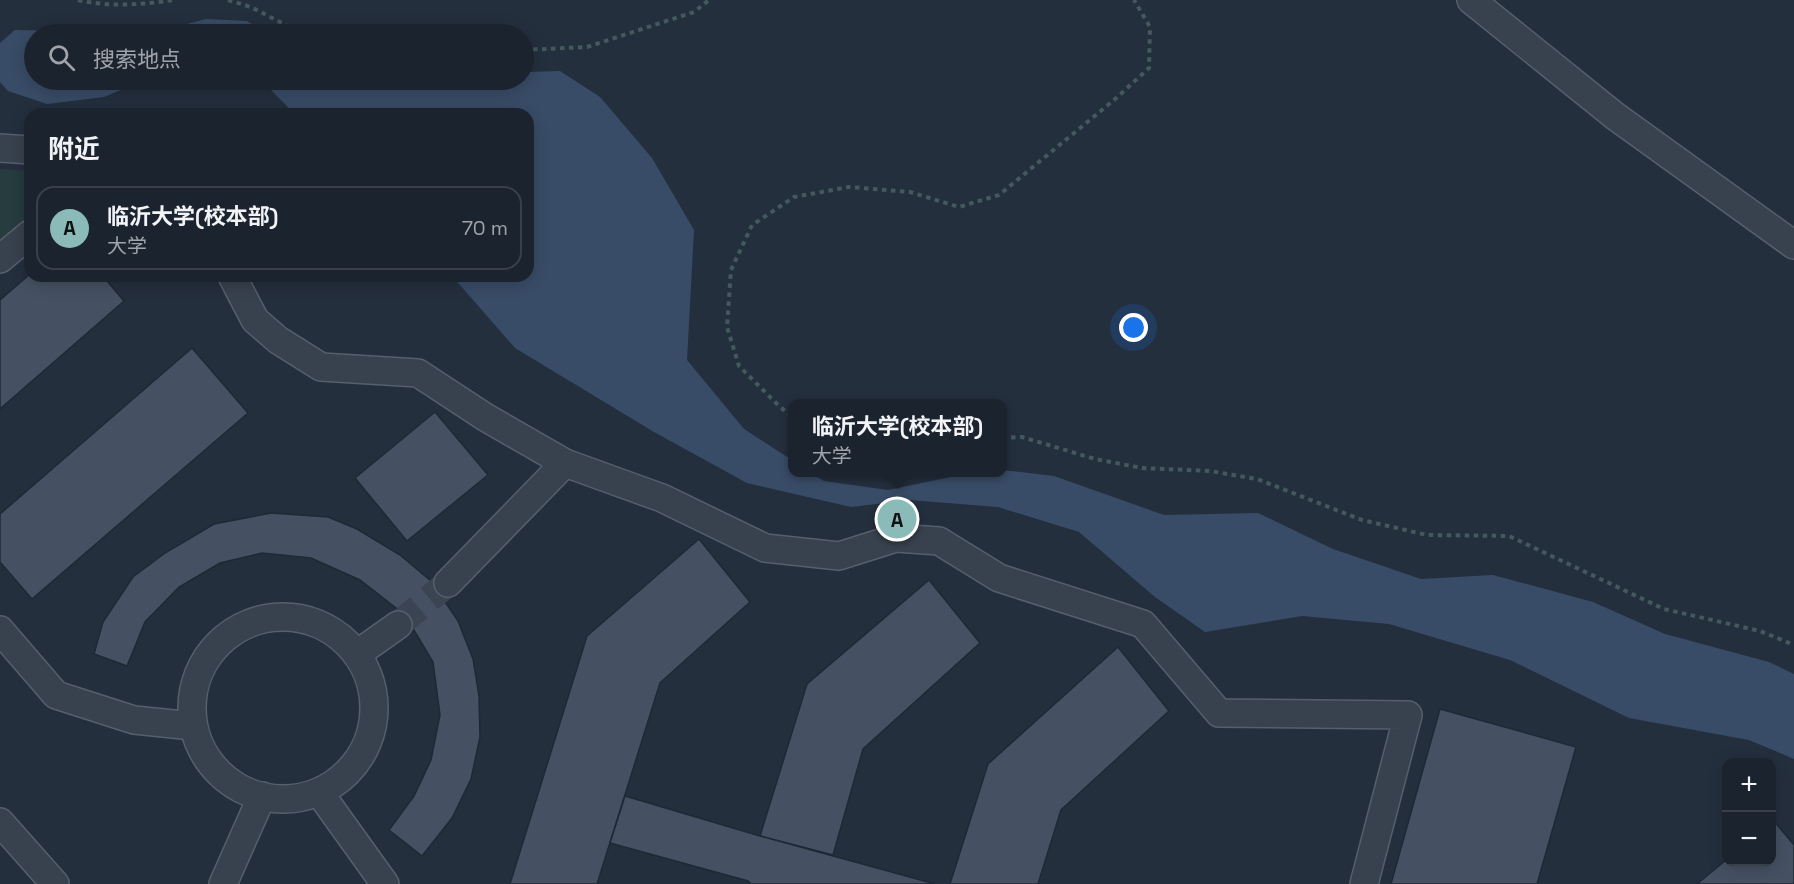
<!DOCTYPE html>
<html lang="zh">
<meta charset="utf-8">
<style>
:root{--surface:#1b232e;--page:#242b36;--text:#f1f3f6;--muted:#a0a4aa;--line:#39404a;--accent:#8bbbb9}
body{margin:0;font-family:"Space Grotesk","Noto Sans SC",sans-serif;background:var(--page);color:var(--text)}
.controls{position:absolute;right:18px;bottom:18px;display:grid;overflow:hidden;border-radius:12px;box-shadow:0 3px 15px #0003}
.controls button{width:54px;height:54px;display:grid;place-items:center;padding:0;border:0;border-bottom:2px solid var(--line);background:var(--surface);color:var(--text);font:30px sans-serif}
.you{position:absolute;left:1134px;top:328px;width:21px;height:21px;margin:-15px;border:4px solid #fff;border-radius:50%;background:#1a73e8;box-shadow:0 0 0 9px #1a73e833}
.badge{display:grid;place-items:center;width:39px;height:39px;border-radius:50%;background:var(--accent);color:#111;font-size:20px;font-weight:700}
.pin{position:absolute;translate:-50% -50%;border:3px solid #fff;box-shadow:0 2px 6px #0006}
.popup{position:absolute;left:788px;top:399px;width:219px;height:78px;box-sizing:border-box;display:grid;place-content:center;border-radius:12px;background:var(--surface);filter:drop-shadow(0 2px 4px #0005);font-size:20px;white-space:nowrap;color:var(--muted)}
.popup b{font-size:22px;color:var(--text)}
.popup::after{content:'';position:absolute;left:50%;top:100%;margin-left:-12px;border:12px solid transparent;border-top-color:var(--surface)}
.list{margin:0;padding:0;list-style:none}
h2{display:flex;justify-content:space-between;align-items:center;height:78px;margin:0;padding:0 24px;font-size:26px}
h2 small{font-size:20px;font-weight:400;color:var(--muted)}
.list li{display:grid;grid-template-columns:39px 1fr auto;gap:18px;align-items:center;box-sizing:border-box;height:84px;margin:0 12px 12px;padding:0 12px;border:2px solid var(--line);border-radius:18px}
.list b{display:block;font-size:22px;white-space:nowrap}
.list p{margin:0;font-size:20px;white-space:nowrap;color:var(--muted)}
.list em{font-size:20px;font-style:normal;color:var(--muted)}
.icon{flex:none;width:33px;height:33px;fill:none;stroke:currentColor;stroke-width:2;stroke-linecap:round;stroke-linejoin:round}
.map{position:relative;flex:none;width:1794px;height:884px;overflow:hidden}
.search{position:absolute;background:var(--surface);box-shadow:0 3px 15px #0003;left:24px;top:24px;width:510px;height:66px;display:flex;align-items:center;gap:15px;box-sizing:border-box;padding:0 21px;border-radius:33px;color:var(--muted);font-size:22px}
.panel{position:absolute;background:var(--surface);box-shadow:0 3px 15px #0003;left:24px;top:108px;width:510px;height:174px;border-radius:18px}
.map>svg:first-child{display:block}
</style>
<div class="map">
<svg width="1794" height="884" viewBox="0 0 1794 884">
<rect width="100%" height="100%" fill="#242f3e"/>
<polygon fill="#263c3f" points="0,169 30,171 30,215 0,240"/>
<g fill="#394c67">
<polygon points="206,19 247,21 267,34 149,34"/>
<polygon points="15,30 75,31 89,34 34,34 34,80 145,80 104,97 47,104 8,91 0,82 0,43"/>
<polygon points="560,71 600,97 652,158 694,230 687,360 744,429 792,460 792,472 811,473 824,481 888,490 970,473 1002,472 1002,470 1054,476 1164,515 1258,513 1333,549 1421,579 1493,575 1593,602 1665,634 1769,662 1794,674 1794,759 1749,740 1629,718 1510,660 1389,624 1302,616 1205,632 1155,597 1079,532 998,507 909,500 851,507 747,483 654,432 515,348 452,276 528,276 528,114 292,114 287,106 261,80 340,80 347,83 393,80 524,80 524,72"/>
</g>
<g fill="#455162" stroke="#1f2835" stroke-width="1.5">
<polygon points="30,274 30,276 103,276 124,301 0,409 0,300"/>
<polygon points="192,348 248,413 32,599 0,562 0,514"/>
<polygon points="435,412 488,475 407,541 355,478"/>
<polygon points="271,513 328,517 357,529 400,555 431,581 458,621 473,659 479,696 480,737 471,779 452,818 422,856 389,830 414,796 431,760 440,715 433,662 405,615 360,580 311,558 262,553 220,563 179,587 145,622 127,666 94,654 103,622 133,577 165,553 214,524"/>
<polygon points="699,539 750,602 660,683 597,884 510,884 587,636"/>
<polygon points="929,580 980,643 863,749 833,855 760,836 807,684"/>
<polygon points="1118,647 1169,711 1061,810 1038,884 950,884 988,764"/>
<polygon points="1440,709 1576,747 1537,884 1391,884"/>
<polygon points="625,796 760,836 935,884 751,884 748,881 610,843"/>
<polygon points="1774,821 1794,845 1794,884 1697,884 1726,860 1772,862 1772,823"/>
</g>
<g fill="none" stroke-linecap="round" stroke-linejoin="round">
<polyline stroke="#3a4453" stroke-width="27" stroke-dasharray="27 14" stroke-linecap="butt" points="398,625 448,583"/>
<g stroke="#565f6c" stroke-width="30">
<g id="minor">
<polyline points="1471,0 1615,116 1794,245"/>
<polyline points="0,148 30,150"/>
<polyline points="0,259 30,234"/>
<polyline points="232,276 255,320 278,340 321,367 418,373 485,417 565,463 662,498 765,548 839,556 896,538 939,541 999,578 1143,624 1219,713 1408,715 1364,884"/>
<polyline points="448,583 565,463"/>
<circle cx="283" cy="708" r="91"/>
<polyline points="0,630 56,695 134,720 193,726"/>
<polyline points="357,654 398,625"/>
<polyline points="319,792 385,884"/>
<polyline points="0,822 55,884"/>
<polyline points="223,884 262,796"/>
</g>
</g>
<g stroke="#44595c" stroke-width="4" stroke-dasharray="4.5 4.5" stroke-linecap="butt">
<path d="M 78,0 C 108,7 143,5 173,0"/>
<polyline points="228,0 251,7 303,34"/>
<polyline points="524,50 587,47 694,12 709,0"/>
<polyline points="792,416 780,407 739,366 727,327 731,270 752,225 794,197 849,187 910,192 959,207 999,195 1114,100 1149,68 1150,27 1134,0"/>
<polyline points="1002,438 1022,437 1095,459 1142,468 1210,471 1257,479 1362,520 1427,535 1509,536 1664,609 1760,631 1794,645"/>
</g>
<use href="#minor" stroke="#38414e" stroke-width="27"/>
</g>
</svg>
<div class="controls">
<button>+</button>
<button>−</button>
</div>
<div class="you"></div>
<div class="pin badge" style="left:897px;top:519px">A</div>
<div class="popup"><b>临沂大学(校本部)</b>大学</div>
<div class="search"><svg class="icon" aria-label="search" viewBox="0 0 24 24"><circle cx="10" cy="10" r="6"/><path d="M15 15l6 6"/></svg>搜索地点</div>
<section class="panel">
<h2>附近<small></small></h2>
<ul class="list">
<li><span class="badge">A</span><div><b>临沂大学(校本部)</b><p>大学</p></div><em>70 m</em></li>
</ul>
</section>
</div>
